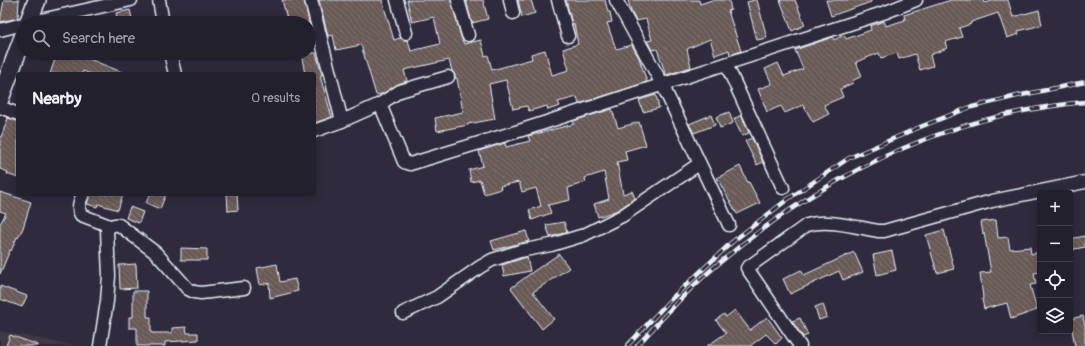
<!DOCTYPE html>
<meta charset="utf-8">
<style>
:root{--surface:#23202e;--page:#2f2d3a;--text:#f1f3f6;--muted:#a3a3aa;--line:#403e4a}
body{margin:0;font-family:Pangolin,sans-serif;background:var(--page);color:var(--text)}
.controls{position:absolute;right:12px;bottom:12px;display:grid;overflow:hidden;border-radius:4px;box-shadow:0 2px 10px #0003}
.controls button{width:36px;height:36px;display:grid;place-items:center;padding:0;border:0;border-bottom:1px solid var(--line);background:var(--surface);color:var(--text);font:20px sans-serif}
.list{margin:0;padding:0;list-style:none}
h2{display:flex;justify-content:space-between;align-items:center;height:52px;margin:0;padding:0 16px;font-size:17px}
h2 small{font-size:13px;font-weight:400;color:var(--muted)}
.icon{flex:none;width:22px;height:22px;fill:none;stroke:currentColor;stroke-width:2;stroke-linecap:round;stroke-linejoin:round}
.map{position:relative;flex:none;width:1085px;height:346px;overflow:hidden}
.search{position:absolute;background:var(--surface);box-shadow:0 2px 10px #0003;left:16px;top:16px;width:300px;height:44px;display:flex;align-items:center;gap:10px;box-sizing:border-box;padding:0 14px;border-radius:22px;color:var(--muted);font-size:15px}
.panel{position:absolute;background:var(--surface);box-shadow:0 2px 10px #0003;left:16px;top:72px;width:300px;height:124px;border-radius:4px}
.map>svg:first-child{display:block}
</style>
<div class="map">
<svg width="1085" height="346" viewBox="0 0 1085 346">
<defs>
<pattern id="building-back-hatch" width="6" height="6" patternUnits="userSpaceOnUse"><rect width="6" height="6" fill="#695a57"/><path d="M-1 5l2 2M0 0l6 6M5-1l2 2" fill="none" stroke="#7e7270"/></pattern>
</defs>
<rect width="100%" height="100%" fill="#2f2a3d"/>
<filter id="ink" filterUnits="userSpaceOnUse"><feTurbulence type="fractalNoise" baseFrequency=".025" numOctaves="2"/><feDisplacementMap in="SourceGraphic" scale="8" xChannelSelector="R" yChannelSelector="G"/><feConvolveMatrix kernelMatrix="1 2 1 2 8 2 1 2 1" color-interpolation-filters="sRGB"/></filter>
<g filter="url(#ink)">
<polygon fill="#403845" points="0,331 75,346 0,346"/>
<g fill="url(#building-back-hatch)" stroke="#e8f1f8">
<polygon points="4,0 19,0 18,18 0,22"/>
<polygon points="282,0 304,0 313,39 309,40 309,23 288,23"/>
<polygon points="319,0 382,0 394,40 400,38 404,40 408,40 411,51 440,44 434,17 412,22 407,0 451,0 461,37 464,44 481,40 485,56 488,55 492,70 532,59 531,54 545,50 552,75 569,70 563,49 578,44 574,24 572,24 566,0 605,0 608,12 610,12 612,22 607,23 616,49 632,45 639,58 647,82 579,104 577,97 558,102 560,106 548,110 547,106 529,111 527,106 513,109 506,80 489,84 495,119 468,124 468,125 437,131 435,118 463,112 457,78 455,78 455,75 452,71 449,60 404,70 407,81 398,84 382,94 376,95 361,45 336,50 333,35 328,36"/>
<polygon points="466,0 483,0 488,19 472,23"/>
<polygon points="518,0 531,0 535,13 522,17"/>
<polygon points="628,0 699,0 700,4 712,0 729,0 731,10 728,11 741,51 730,55 729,50 715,55 710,39 687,49 691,67 666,75 657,49 652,50 647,41 652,40 646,19 636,21 631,11"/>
<polygon points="754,0 757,0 767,38 757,40 747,2"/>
<polygon points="780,0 795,0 805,25 792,31"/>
<polygon points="826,0 871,0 871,2 831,16"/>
<polygon points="951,0 984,0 985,3 995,0 1008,0 1013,17 1039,10 1042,25 1018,31 1019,34 1007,38 998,13 971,22 971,24 959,28 962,37 945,42 947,48 930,55 933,66 920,70 915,54 899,59 897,53 881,58 879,53 856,62 862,76 852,81 853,83 840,89 843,97 824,105 829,114 813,122 803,105 785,113 781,106 767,112 758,89 772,84 765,69 778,63 784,76 803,69 795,50 833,37 834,40 844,35 846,39 871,30 870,26 884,21 886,26 905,20 904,15"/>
<polygon points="130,10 133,23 118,23 116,13"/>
<polygon points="57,53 78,53 84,55 84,57 127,74 91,74 83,71 82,74 50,74"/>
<polygon points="301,53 316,53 322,75 320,76 332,117 314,123 314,74 305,74"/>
<polygon points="656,95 659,108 643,112 639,100"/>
<polygon points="612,109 618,128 639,122 646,145 625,151 627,160 617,162 623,194 632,191 635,198 618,210 598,217 594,204 609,199 604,172 585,178 586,182 568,188 570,200 548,205 551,213 532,220 529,210 541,206 536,188 522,192 519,182 500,186 501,189 484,194 480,180 471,182 469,170 483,166 479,151 505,143 506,147 530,141 528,136 574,124 573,121"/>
<polygon points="729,112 733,123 720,128 716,117"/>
<polygon points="711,115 715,125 694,133 689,124"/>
<polygon points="741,115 749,133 742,136 734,119"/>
<polygon points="8,118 18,121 18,178 7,174 8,172 0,169 0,140"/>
<polygon points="752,138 763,162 757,165 745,141"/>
<polygon points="740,166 748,183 749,182 760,203 737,214 717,178"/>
<polygon points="0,192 31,202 23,228 18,238 17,237 11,251 10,250 0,274 0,224 6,213 0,211"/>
<polygon points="90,194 123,194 118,210 98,204 97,207 87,204"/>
<polygon points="150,194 166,194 160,209 146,203"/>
<polygon points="227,194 237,194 238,210 228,211"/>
<polygon points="130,207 143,212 139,223 126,218"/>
<polygon points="996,220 998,238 1008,237 1010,249 1030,247 1031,254 1040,252 1040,272 1034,273 1036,284 1030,285 1037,310 1011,319 1007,303 984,309 982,299 983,298 980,273 991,272 984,233 983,234 981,222"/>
<polygon points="564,222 567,232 550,237 546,225"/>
<polygon points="944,230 954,269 937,273 926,235"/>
<polygon points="526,231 529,241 494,250 491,241"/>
<polygon points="1085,236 1085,247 1070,250 1070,239"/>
<polygon points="181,248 207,249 207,260 181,260"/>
<polygon points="892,251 896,270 877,275 873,255"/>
<polygon points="854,252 863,272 843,280 839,271 790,294 783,279 801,270 804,275"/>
<polygon points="559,254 569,268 533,292 554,319 542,329 511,288 534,271"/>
<polygon points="527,257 530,271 504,276 502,265"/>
<polygon points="136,264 137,288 120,289 119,265"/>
<polygon points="277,264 280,282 295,279 298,291 270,298 269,283 260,285 257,268"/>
<polygon points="0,286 27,296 22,307 0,299"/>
<polygon points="133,291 147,291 147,317 151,317 151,333 172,333 172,328 186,327 187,333 198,333 198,340 165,342 165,346 137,346 137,328 129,328 129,317 133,317"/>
<polygon points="823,304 827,317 819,320 815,307"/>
<polygon points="735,310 750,330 767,317 782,338 776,344 766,334 750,346 707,346 726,333 716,320 724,314 726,317"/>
<polygon points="1083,316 1085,326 1085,346 1075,346 1070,319"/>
<polygon points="800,318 808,335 803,337 792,321"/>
<polygon points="10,335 38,345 38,346 6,346"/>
</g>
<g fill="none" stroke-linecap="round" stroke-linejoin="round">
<g stroke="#e8f1f8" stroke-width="15">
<g id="minor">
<polyline points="159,0 163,23"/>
<polyline points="311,0 342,121"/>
<polyline points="397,0 406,33"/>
<polyline points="458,0 468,35"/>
<polyline points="510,0 513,13"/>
<polyline points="558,0 568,36"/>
<polyline points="616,0 662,84 729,225"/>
<polyline points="27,23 131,0"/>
<polyline points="0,30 23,24"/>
<polyline points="170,53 175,74"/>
<polyline points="726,64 783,188"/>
<polyline points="380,104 400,91 448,77"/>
<polyline points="0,107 18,114"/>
<polyline points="314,131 342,121 380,104 404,162 410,164 522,130 886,12 916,0"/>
<path d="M 83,194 C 80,200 77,209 81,215 L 110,226"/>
<polyline points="403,313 437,297 480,267 492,260 520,251 551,245 584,235 622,216 699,164"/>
<path d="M 100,346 L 107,301 L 109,276 L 107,230 C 111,225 114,224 119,225 L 156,253 L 188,289 L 194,292 L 201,293 L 244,288"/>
<path d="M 800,346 L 747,268 L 807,225 C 829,219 855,227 878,231 L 884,231 L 992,201 L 1085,182"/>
</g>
</g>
<g stroke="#e8f1f8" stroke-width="20">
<g id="secondary">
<polyline points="28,23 37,0"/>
<polyline points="0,99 23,37"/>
</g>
</g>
<use href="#minor" stroke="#2f2a3d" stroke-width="12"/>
<use href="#secondary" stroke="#2f2a3d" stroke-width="17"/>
<g stroke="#e8f1f8" stroke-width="4.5">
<g id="rail">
<polyline points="627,346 669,301 732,242 788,199 849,158 920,127 968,108 1017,96 1085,82"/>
<path d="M 637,346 C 658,323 679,299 702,278 C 798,192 917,127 1046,107 C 1059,105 1072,103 1085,102"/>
</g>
</g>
<use href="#rail" stroke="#2f2a3d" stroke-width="3" stroke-dasharray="9" stroke-linecap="butt"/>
</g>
</g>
</svg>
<div class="controls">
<button>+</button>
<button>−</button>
<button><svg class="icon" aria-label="locate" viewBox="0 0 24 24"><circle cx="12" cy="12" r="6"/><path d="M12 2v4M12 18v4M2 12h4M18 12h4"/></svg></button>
<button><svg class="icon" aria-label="layers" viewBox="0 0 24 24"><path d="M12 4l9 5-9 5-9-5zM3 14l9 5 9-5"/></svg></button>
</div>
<div class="search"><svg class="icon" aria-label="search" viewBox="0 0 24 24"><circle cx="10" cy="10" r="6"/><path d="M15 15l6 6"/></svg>Search here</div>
<section class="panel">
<h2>Nearby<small>0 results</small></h2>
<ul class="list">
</ul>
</section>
</div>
